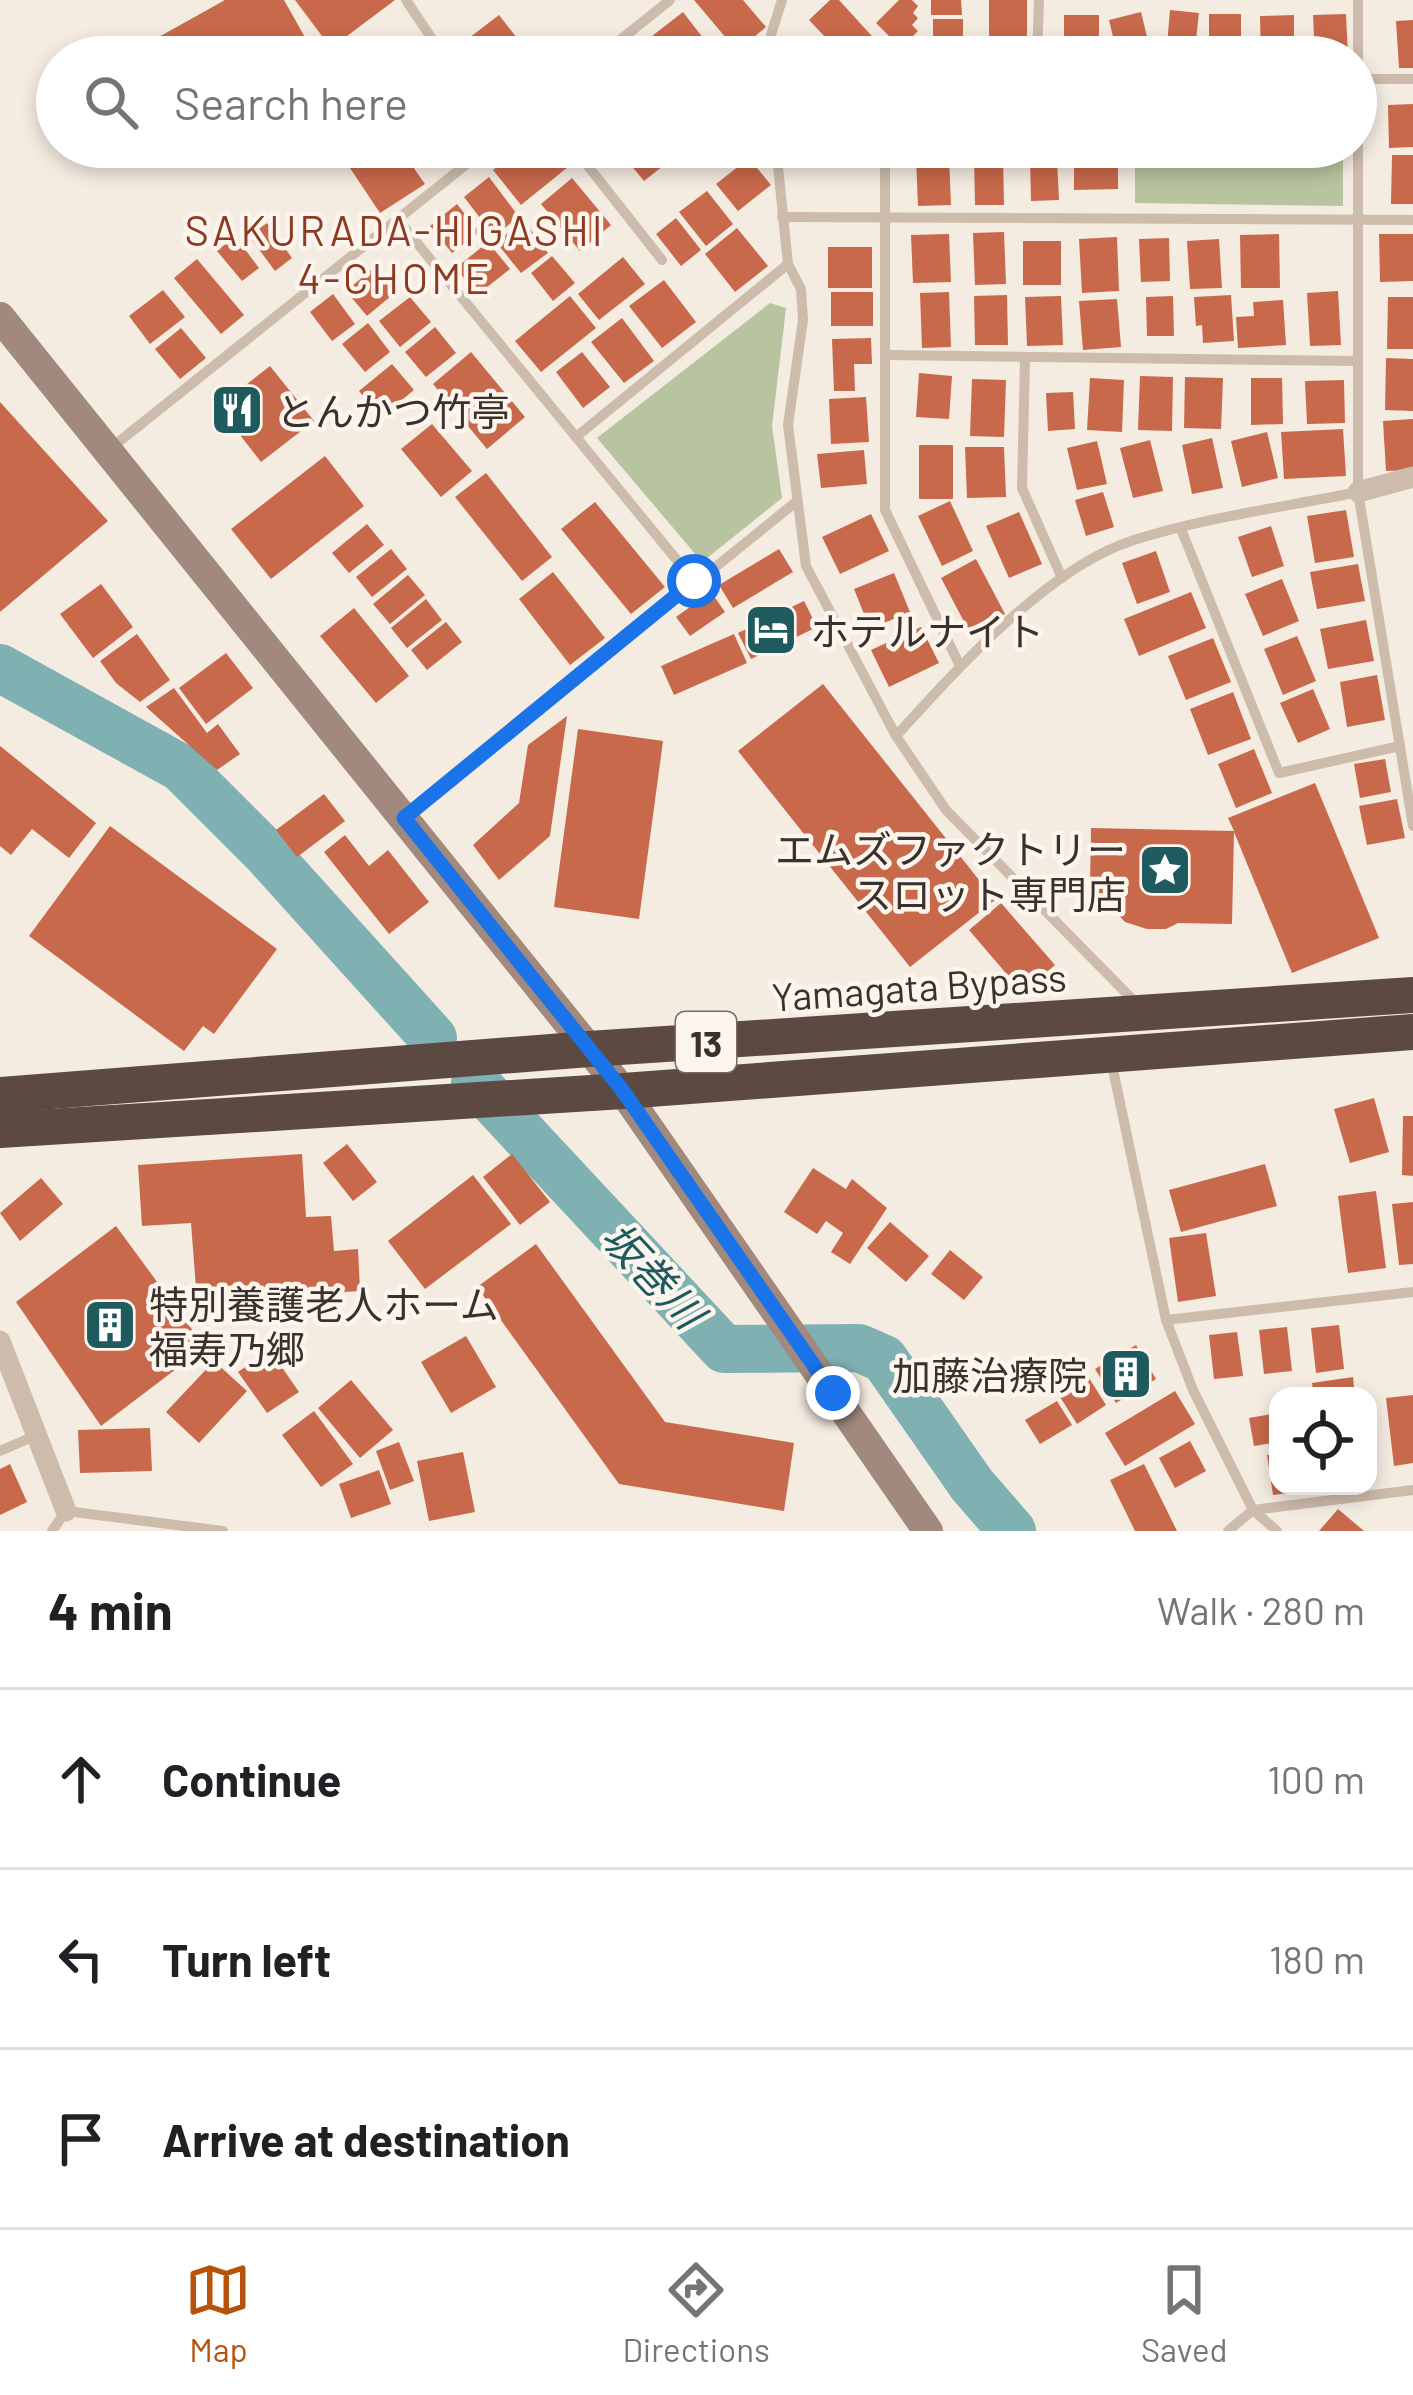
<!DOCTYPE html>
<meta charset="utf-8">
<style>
:root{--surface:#fff;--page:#f2f2f2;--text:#202124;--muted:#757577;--line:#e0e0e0;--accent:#b45309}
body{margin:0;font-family:Barlow,"Noto Sans JP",sans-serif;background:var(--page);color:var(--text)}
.controls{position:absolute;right:36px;bottom:36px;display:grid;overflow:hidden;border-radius:24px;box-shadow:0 6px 18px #0003}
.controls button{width:108px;height:108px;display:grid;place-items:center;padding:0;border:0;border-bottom:3px solid var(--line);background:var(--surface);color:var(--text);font:60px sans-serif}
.stop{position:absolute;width:36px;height:36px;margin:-27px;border:9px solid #1a73e8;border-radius:50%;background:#fff}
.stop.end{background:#1a73e8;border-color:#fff;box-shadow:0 3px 12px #0008}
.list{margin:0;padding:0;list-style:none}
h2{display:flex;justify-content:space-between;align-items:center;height:156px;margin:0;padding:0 48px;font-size:51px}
h2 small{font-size:39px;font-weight:400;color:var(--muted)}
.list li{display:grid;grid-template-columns:78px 1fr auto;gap:36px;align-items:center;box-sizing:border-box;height:180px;padding:0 48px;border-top:3px solid var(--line)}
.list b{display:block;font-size:45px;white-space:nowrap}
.list em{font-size:39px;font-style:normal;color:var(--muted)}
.icon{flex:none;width:66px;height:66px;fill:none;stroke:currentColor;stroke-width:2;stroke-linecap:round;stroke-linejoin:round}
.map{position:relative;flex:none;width:1413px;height:1531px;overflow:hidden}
.search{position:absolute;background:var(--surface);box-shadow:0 6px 18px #0003;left:36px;right:36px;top:36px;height:132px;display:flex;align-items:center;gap:30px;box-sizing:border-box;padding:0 42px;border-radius:66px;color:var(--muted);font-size:45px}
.sheet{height:696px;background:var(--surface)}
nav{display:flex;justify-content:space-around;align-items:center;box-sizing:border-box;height:168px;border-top:3px solid var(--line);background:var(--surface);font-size:33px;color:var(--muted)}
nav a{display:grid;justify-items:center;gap:6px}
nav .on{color:var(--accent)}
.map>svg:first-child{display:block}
</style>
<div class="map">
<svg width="1413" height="1531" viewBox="0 0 1413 1531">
<rect width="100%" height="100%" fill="#f4ebe1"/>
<g fill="#b8c4a0">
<polygon points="1135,147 1343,147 1343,206 1135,203"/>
<polygon points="770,303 786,308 772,426 782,498 702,562 597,438"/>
</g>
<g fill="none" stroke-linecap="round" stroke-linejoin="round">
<g stroke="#7fb0b2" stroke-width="48">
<polyline points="0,668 181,768 266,853 433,1038"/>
<polyline points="475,1082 724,1349 859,1348 884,1359 972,1485 1012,1531"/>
</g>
</g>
<g fill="#c8694b">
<polygon points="225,0 284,0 316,57 123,57"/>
<polygon points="295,0 395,0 331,48"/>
<polygon points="694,0 743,0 766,27 737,51"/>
<polygon points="830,0 839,0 880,45 867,57 844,57 809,20"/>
<polygon points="899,0 912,0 918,6 913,13 918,18 912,25 918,31 901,48 876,23"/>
<polygon points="931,0 961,0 962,15 931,15"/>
<rect x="989" y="0" width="38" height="42"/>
<polygon points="1170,10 1199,13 1194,57 1166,57"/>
<polygon points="683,12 710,47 697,57 639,57 634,50"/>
<polygon points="1141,12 1152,57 1118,57 1109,20"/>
<rect x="1209" y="14" width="32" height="43"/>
<polygon points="1346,14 1348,57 1315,57 1313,15"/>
<polygon points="499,15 532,57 477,57 465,41"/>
<rect x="1064" y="15" width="35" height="42"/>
<polygon points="1294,15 1294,57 1261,57 1260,16"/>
<rect x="933" y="19" width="30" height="38"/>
<polygon points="1413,20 1413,68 1399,68 1396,21"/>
<polygon points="1413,104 1413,147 1389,148 1388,105"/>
<polygon points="343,147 399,147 425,184 380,213 338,150"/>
<polygon points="522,147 553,147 568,167 521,205 493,170"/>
<polygon points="627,147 687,147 644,181 621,153"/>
<polygon points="707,147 746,147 722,166"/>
<polygon points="1392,155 1413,155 1413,204 1391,204"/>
<polygon points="949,156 951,205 918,206 916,157"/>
<polygon points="1003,157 1004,205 975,205 974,158"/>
<polygon points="1118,157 1118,189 1074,190 1074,158"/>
<polygon points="749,158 771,185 738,211 716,184"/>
<polygon points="1057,159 1059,200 1031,201 1030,160"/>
<polygon points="489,177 519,217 494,236 464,197"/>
<polygon points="572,178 611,225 580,251 541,204"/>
<polygon points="707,191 733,224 706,246 679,212"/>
<polygon points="457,204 479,232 452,253 430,226"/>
<polygon points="676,218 701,250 681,266 656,234"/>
<polygon points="524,221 548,253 521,273 496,242"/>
<polygon points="267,223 292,258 275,271 249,236"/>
<polygon points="737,228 768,266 735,292 705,254"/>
<polygon points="1004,232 1006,284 975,285 973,233"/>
<polygon points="949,234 951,282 913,283 911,235"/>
<polygon points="1279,234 1280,288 1241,288 1240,235"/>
<polygon points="1379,234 1413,234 1413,281 1380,282"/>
<polygon points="235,236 259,268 242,281 217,251"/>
<polygon points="1117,237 1119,291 1082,293 1079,239"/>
<polygon points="1169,238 1170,281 1141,282 1139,239"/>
<polygon points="1219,239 1222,288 1190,289 1187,241"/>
<rect x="1023" y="241" width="38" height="44"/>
<polygon points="488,242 510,269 477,295 456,268"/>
<rect x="828" y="247" width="44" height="41"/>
<polygon points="552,256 575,283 553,301 531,273"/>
<polygon points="623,257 645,284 599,320 578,294"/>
<polygon points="197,259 244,315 221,334 174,278"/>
<polygon points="376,266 397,291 367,316 346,291"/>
<polygon points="664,280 696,322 662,348 629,306"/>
<polygon points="163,290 185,317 150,344 129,316"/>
<polygon points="1338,291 1341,345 1310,346 1307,293"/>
<rect x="831" y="292" width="42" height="34"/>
<polygon points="949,292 951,347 922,348 920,293"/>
<polygon points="333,294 355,324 332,341 310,312"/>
<polygon points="1007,295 1008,345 975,345 974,296"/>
<polygon points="1231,295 1234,341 1203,343 1202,325 1196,326 1194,297"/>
<polygon points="570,296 596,328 541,372 515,341"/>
<polygon points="1061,296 1063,345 1027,346 1025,297"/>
<polygon points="1173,296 1174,336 1147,336 1146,297"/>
<polygon points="410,297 431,322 400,347 379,321"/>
<polygon points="1388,297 1413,297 1413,349 1387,349"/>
<polygon points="1117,299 1121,347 1083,350 1079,301"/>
<polygon points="1283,300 1286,345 1238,348 1236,317 1254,316 1253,302"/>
<polygon points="622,318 654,361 624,383 591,342"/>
<polygon points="368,323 390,352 365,372 342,344"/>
<polygon points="435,327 456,353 426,377 405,352"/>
<polygon points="181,328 206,358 180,379 155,349"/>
<polygon points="871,338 872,364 854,364 855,391 834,391 832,339"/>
<polygon points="471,352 525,417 487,449 433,384"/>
<polygon points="582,352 610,387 583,408 556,372"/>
<polygon points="1386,358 1413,359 1413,411 1385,410"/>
<polygon points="392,364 414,390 381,417 359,391"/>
<polygon points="270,366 314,421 261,462 218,407"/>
<polygon points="919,373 952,376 949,419 916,417"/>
<polygon points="1140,376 1173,377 1172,431 1138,430"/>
<polygon points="1185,377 1223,378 1221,429 1184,428"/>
<polygon points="1090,378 1124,380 1122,432 1087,430"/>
<polygon points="1251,378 1282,378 1283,424 1251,425"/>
<polygon points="972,379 1006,380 1004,437 970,436"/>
<polygon points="1344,380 1345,423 1307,424 1305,381"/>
<polygon points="1073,392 1075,429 1048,431 1046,393"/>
<polygon points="866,397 869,442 831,444 829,399"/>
<polygon points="0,402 108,521 0,612"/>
<polygon points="1413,419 1413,470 1386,471 1383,421"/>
<polygon points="432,424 472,471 441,497 401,449"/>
<polygon points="1343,429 1346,476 1284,479 1281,432"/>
<polygon points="1267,432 1278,478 1242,487 1231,441"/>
<polygon points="1212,438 1223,488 1192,494 1182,445"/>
<polygon points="1150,440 1163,491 1133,498 1120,448"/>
<polygon points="1097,441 1107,484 1077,490 1067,448"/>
<rect x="919" y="445" width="34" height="54"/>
<polygon points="965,447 1004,447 1006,497 967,498"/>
<polygon points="864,450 867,484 821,488 817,454"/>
<polygon points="325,456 364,506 271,579 231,529"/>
<polygon points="486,473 552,557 522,581 455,497"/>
<polygon points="1103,492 1114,527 1086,536 1075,500"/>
<polygon points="950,501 973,551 942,566 918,516"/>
<polygon points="595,502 665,587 631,614 561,529"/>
<polygon points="1346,510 1354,557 1315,563 1307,516"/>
<polygon points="1019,512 1042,564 1009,578 986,526"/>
<polygon points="871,514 889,551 840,574 822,537"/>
<polygon points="367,524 384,545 349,573 332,553"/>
<polygon points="1271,526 1284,566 1252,577 1238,537"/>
<polygon points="391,549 407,569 372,597 356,577"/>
<polygon points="779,549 793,572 733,608 719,585"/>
<polygon points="1156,551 1170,592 1137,604 1122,563"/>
<polygon points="976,559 1005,614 970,633 941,578"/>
<polygon points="1358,564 1365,601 1317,609 1310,572"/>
<polygon points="553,572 605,638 570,665 519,599"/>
<polygon points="894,573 910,612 870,629 854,589"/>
<polygon points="408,575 425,595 390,624 373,604"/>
<polygon points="1282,579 1299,621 1263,636 1245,594"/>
<polygon points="101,584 133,627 93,658 60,614"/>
<polygon points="711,592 725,612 690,636 676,617"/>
<polygon points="1191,592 1206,628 1139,656 1124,619"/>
<polygon points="426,599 442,620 407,648 391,628"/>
<polygon points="804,601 817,627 751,659 738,633"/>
<polygon points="354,608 409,676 376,703 320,636"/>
<polygon points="1366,620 1374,661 1328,669 1320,629"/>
<polygon points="446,622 462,642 427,670 411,650"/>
<polygon points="921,627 939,663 889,687 871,650"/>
<polygon points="137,634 170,680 140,702 116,683 100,661"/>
<polygon points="734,634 747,663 674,695 661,666"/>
<polygon points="1297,636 1316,681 1283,695 1264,649"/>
<polygon points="1213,638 1231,682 1186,700 1168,656"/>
<polygon points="226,653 253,688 206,724 179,688"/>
<polygon points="1377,675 1385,720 1347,727 1340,682"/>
<polygon points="823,684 995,900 910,967 738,751"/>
<polygon points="174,688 207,733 218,724 240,754 217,770 146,707"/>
<polygon points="1313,689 1330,729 1298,743 1280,703"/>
<polygon points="1233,692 1251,739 1208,755 1190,709"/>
<polygon points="567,716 550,836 499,880 473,845 519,803 528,745"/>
<polygon points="578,729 663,741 639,919 554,907"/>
<polygon points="0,746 96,823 69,858 32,829 11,855 0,846"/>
<polygon points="1254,749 1272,793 1236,808 1218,764"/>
<polygon points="1385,759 1391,792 1360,798 1354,764"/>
<polygon points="1315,783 1379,938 1292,973 1234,832 1232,924 1178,923 1166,929 1147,929 1125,922 1090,884 1091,828 1234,831 1228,818"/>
<polygon points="324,794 345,821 297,857 276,830"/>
<polygon points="1397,799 1405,838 1367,845 1359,806"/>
<polygon points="110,826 277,949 214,1034 203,1026 184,1051 29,936"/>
<polygon points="345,835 369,866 388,850 429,902 389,934 324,852"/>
<polygon points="1001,903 1055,965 1023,993 969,930"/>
<polygon points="1374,1098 1389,1152 1350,1163 1334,1109"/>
<polygon points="1403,1116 1413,1116 1413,1176 1402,1175"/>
<polygon points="347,1144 377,1182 353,1201 323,1163"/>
<polygon points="302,1154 306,1217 331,1216 334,1251 358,1249 360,1291 197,1301 191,1223 142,1226 138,1165"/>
<polygon points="512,1154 550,1202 520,1225 483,1177"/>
<polygon points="1265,1164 1277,1206 1181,1232 1169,1190"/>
<polygon points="813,1168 846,1189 852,1179 887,1208 850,1264 831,1252 843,1233 826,1221 817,1234 784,1212"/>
<polygon points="473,1175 511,1224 425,1289 388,1241"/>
<polygon points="41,1178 63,1204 20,1241 0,1213"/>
<polygon points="1376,1191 1386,1268 1348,1273 1338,1196"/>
<polygon points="1413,1202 1413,1264 1399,1265 1392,1204"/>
<polygon points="890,1222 929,1256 906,1282 867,1248"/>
<polygon points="116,1226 205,1347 101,1426 16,1302"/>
<polygon points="1206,1233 1216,1296 1178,1302 1169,1238"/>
<polygon points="536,1244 665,1422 794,1443 784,1511 619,1484 477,1287"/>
<polygon points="950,1250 983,1277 964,1300 931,1274"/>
<polygon points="1339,1325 1344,1369 1316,1373 1311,1328"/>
<polygon points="1287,1327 1292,1371 1264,1374 1259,1330"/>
<polygon points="1237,1332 1243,1376 1214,1379 1209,1335"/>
<polygon points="466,1336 496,1387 451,1413 421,1362"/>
<polygon points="1136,1345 1156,1379 1116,1403 1095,1369"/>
<polygon points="270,1350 299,1392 267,1413 238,1372"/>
<polygon points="214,1361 247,1391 199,1443 166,1412"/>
<polygon points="1353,1377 1355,1396 1314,1396 1312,1383"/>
<polygon points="1089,1378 1106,1405 1077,1424 1060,1397"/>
<polygon points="351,1380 393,1430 360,1458 318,1408"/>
<polygon points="1175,1391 1195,1424 1125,1466 1105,1433"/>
<polygon points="1413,1395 1413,1463 1394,1466 1386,1398"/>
<polygon points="1057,1401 1072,1425 1040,1444 1025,1420"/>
<polygon points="314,1411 353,1464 321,1487 282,1435"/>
<polygon points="1278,1413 1278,1442 1254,1446 1249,1418"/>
<polygon points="150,1428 152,1471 80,1473 78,1430"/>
<polygon points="1190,1441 1206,1471 1175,1488 1159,1458"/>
<polygon points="399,1442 414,1481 390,1490 376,1451"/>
<polygon points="463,1452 475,1512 429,1521 417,1461"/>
<polygon points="1278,1454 1278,1486 1305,1486 1306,1491 1273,1495 1267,1455"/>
<polygon points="10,1464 27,1502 0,1515 0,1469"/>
<polygon points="1144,1464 1177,1531 1135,1531 1110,1480"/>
<polygon points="379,1470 391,1504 351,1518 339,1484"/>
<polygon points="1338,1509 1364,1531 1319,1531"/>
</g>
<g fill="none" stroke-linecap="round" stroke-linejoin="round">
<g stroke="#cdbbac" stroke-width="10">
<polyline points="406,0 444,57"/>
<polyline points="1358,0 1358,492 1413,826"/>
<polyline points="599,57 670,0"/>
<polyline points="764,57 782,0"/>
<polyline points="1037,57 1039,0"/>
<polyline points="1356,79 1413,79"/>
<polyline points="573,147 662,260"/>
<polyline points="776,147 788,264 801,289 803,320 788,425 806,566 896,736 946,810 1138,1005"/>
<polyline points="885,147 885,510 960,666"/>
<polyline points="782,217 1413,220"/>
<polyline points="399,221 694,581"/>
<polyline points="888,355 1358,361"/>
<polyline points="1025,359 1022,488 1062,578"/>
<polyline points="576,437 788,264"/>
<polyline points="111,448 488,147"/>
<polyline points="1181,529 1279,773 1400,746"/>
<path d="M 896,736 C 956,670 1048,567 1134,540 C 1206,517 1285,507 1358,492"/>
<polyline points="407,816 796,502"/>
<polyline points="1111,1060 1166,1320 1193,1390 1253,1510 1277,1531"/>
<polyline points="1166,1320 1413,1292"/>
<polyline points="0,1451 37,1435"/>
<polyline points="52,1531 66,1511 223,1531"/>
<polyline points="1228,1531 1253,1510 1413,1490"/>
</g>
<g stroke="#cdbbac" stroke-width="21">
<polyline points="1358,492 1413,477"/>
<polyline points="0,1341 66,1511"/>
</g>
<polyline stroke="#a18a7d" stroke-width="30" points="0,317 623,1091 928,1531"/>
<g stroke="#5c4a42" stroke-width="36">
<polyline points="0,1095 589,1049 1413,995"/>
<polyline points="0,1130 623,1091 1413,1032"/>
</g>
</g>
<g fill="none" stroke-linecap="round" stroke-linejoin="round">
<polyline stroke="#1a73e8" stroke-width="15" points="694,581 404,818 623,1091 833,1393"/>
</g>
<defs>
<g id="restaurant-square" transform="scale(2.7)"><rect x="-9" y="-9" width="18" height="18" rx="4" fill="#1f5a5e" stroke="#fbf5ee"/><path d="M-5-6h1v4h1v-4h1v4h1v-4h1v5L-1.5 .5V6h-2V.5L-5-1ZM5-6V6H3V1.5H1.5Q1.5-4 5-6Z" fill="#fff"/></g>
<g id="hotel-square" transform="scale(2.7)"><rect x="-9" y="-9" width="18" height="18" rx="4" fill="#1f5a5e" stroke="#fbf5ee"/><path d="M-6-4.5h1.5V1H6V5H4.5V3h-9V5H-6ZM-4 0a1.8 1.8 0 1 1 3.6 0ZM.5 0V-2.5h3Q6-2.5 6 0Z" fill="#fff"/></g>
<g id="sight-square" transform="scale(2.7)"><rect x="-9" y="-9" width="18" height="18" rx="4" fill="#1f5a5e" stroke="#fbf5ee"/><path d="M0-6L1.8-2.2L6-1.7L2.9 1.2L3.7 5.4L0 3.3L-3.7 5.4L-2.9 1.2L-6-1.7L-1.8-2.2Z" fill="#fff"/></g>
<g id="building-square" transform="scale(2.7)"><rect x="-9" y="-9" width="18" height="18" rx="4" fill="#1f5a5e" stroke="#fbf5ee"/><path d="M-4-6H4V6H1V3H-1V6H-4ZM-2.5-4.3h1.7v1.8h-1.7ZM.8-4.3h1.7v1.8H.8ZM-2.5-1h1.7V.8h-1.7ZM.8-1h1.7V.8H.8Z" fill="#fff"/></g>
</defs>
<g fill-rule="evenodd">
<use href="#restaurant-square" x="237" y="410"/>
<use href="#hotel-square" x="771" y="630"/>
<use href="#sight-square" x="1165" y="870"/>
<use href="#building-square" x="110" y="1325"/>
<use href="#building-square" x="1126" y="1374"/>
</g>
<g text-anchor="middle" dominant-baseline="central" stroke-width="9" stroke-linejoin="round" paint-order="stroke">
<rect fill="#fbf5ee" stroke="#756b66" stroke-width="3" x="676" y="1012" width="60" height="60" rx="9"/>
<g font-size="36" font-weight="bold" fill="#3b302b">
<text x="706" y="1042">13</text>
</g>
<g font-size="39" fill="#3b302b" stroke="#fbf5ee" text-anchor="start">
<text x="276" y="410">とんかつ竹亭</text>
<text x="810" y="630">ホテルナイト</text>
<text x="1126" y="848" text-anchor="end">エムズファクトリー<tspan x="1126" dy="45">スロット専門店</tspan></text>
<text x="149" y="1303">特別養護老人ホーム<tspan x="149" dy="45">福寿乃郷</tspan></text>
<text x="1087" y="1374" text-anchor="end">加藤治療院</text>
</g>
<g font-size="39" fill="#3b302b" stroke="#fbf5ee">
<text transform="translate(919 986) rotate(-4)">Yamagata Bypass</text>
</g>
<g font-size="42" letter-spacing="3" fill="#8c3b22" stroke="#fbf5ee">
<text x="395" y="229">SAKURADA-HIGASHI<tspan x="395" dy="48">4-CHOME</tspan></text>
</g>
<g font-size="42" font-style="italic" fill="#1f5a5e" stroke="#fbf5ee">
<text transform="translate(654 1274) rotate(47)">坂巻川</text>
</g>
</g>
</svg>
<div class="controls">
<button><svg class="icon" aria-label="locate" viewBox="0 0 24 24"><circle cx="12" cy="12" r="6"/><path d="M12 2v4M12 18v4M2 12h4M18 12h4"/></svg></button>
</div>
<div class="stop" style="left:694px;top:581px"></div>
<div class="stop end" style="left:833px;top:1393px"></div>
<div class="search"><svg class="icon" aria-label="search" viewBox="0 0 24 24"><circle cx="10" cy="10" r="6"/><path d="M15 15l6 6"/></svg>Search here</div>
</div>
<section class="sheet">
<h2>4 min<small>Walk · 280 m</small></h2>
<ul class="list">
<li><svg class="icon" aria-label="ahead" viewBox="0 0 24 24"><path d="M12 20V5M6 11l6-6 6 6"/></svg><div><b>Continue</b></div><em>100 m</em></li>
<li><svg class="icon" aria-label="left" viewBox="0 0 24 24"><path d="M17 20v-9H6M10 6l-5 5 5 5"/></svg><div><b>Turn left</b></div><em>180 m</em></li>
<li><svg class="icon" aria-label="arrive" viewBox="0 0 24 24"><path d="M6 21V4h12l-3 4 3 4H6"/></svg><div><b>Arrive at destination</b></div></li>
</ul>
</section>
<nav>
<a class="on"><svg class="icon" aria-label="map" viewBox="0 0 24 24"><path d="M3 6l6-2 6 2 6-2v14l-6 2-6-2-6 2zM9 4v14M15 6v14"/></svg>Map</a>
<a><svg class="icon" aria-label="directions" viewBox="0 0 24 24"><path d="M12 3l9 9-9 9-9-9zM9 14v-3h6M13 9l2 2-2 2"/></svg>Directions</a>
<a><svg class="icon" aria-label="saved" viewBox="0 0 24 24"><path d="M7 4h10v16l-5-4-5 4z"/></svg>Saved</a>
</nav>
